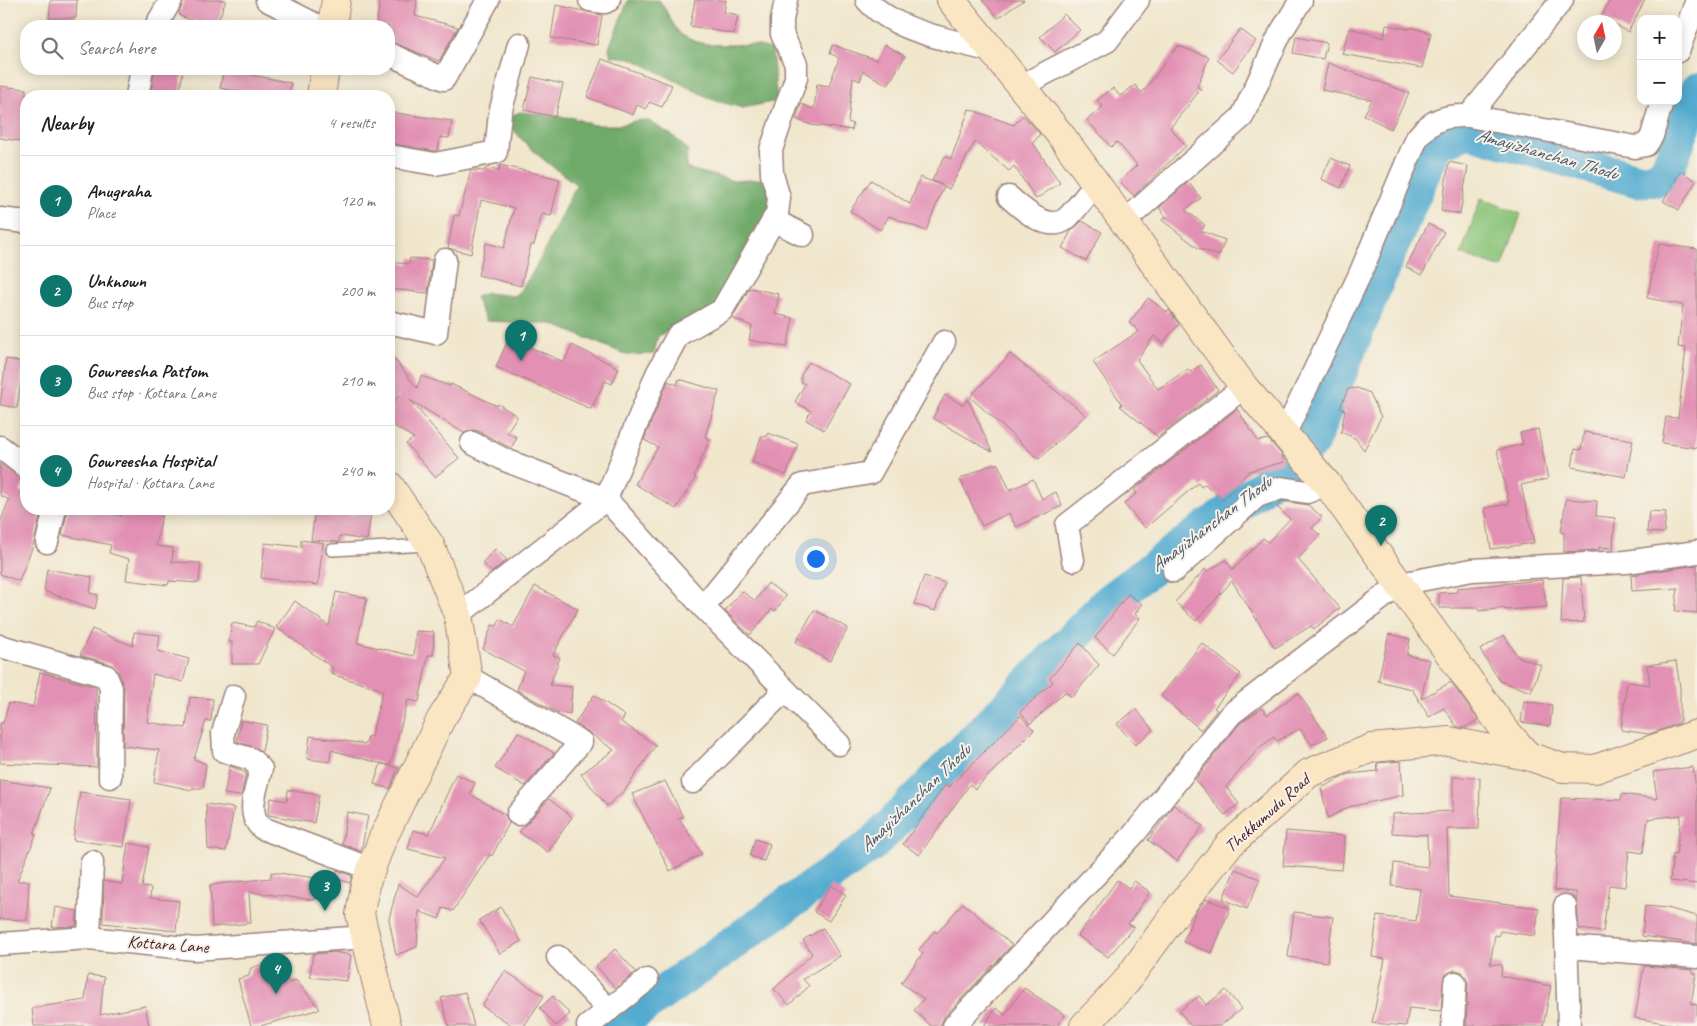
<!DOCTYPE html>
<meta charset="utf-8">
<style>
:root{--surface:#fff;--page:#f6f6f6;--text:#202124;--muted:#757577;--line:#e0e0e0;--accent:#0f766e}
body{margin:0;font-family:Caveat,sans-serif;background:var(--page);color:var(--text)}
.controls{position:absolute;right:15px;top:15px;display:grid;overflow:hidden;border-radius:10px;box-shadow:0 2px 12px #0003}
.controls button{width:45px;height:45px;display:grid;place-items:center;padding:0;border:0;border-bottom:1px solid var(--line);background:var(--surface);color:var(--text);font:25px sans-serif}
.compass{position:absolute;left:1577px;top:15px;width:45px;height:45px;border-radius:50%;background:var(--surface);box-shadow:0 2px 12px #0003;rotate:9deg}
.you{position:absolute;left:815px;top:558px;width:18px;height:18px;margin:-12px;border:4px solid #fff;border-radius:50%;background:#1a73e8;box-shadow:0 0 0 8px #1a73e833}
.badge{display:grid;place-items:center;width:32px;height:32px;border-radius:50%;background:var(--accent);color:#fff;font-size:16px;font-weight:700}
.pin{position:absolute;translate:-50% -41px;filter:drop-shadow(0 1px 2px #0008)}
.pin::after{content:'';position:absolute;top:26px;width:18px;height:15px;background:inherit;clip-path:polygon(0 0,100% 0,50% 100%)}
.list{margin:0;padding:0;list-style:none}
h2{display:flex;justify-content:space-between;align-items:center;height:65px;margin:0;padding:0 20px;font-size:21px}
h2 small{font-size:16px;font-weight:400;color:var(--muted)}
.list li{display:grid;grid-template-columns:32px 1fr auto;gap:15px;align-items:center;box-sizing:border-box;height:90px;padding:0 20px;border-top:1px solid var(--line)}
.list b{display:block;font-size:19px;white-space:nowrap}
.list p{margin:0;font-size:16px;white-space:nowrap;color:var(--muted)}
.list em{font-size:16px;font-style:normal;color:var(--muted)}
.icon{flex:none;width:28px;height:28px;fill:none;stroke:currentColor;stroke-width:2;stroke-linecap:round;stroke-linejoin:round}
.map{position:relative;flex:none;width:1697px;height:1026px;overflow:hidden}
.search{position:absolute;background:var(--surface);box-shadow:0 2px 12px #0003;left:20px;top:20px;width:375px;height:55px;display:flex;align-items:center;gap:12px;box-sizing:border-box;padding:0 18px;border-radius:20px;color:var(--muted);font-size:19px}
.panel{position:absolute;background:var(--surface);box-shadow:0 2px 12px #0003;left:20px;top:90px;width:375px;height:425px;border-radius:20px}
.map>svg:first-child{display:block}
</style>
<div class="map">
<svg width="1697" height="1026" viewBox="0 0 1697 1026">
<rect width="100%" height="100%" fill="#f7f3e8"/>
<filter id="ink" filterUnits="userSpaceOnUse"><feTurbulence type="fractalNoise" baseFrequency=".02" numOctaves="2"/><feDisplacementMap in="SourceGraphic" scale="10" xChannelSelector="R" yChannelSelector="G"/><feConvolveMatrix kernelMatrix="1 2 1 2 8 2 1 2 1" color-interpolation-filters="sRGB"/></filter>
<filter id="wash" filterUnits="userSpaceOnUse"><feTurbulence type="fractalNoise" baseFrequency=".0096" numOctaves="4" result="noise"/><feDisplacementMap in="SourceGraphic" scale="20" xChannelSelector="R" yChannelSelector="G"/><feGaussianBlur stdDeviation="1.12" result="paint"/><feColorMatrix in="noise" values="0 0 0 0 0 0 0 0 0 0 0 0 0 0 0 0 0 1.4 0 .05"/><feComposite in="paint" operator="in"/></filter>
<g filter="url(#wash)">
<rect width="100%" height="100%" fill="#f0e6cc"/>
<polygon fill="#8bc479" stroke="#6a7252" points="1481,198 1521,214 1502,268 1461,254"/>
<g fill="#70aa69" stroke="#5d644a">
<path d="M 628,0 L 659,0 C 666,8 675,31 682,35 C 712,54 743,37 772,50 L 777,101 L 743,108 L 713,100 L 631,58 L 611,56 L 609,48 Z"/>
<path d="M 520,112 L 574,118 L 593,125 L 621,125 L 638,120 L 649,121 L 673,136 L 688,150 L 686,168 L 734,181 L 761,179 L 777,197 L 733,298 L 658,336 L 654,354 L 627,355 L 552,324 L 486,321 L 475,297 L 487,293 L 515,296 C 544,264 555,221 577,185 C 549,164 525,148 505,118 Z"/>
</g>
<g fill="none" stroke-linecap="round" stroke-linejoin="round">
<polyline stroke="#53abd0" stroke-width="35" points="616,1026 874,843 1111,599 1264,485 1312,442 1378,278 1436,143 1469,131 1637,180 1657,179 1667,170 1697,90"/>
</g>
<g id="blocks">
<g fill="#e290b3">
<polygon points="51,0 77,0 76,18 49,18"/>
<polygon points="184,0 226,0 216,26 208,26 180,16 179,13"/>
<polygon points="380,0 417,0 415,16 458,27 439,61 389,41 389,26 376,26"/>
<polygon points="695,0 726,0 724,12 738,15 734,34 690,26"/>
<polygon points="982,0 1024,0 998,18"/>
<polygon points="1610,0 1645,0 1628,32 1602,16"/>
<polygon points="556,5 602,15 597,45 551,38"/>
<polygon points="1064,14 1080,30 1055,52 1040,37"/>
<polygon points="1386,25 1410,29 1410,27 1431,33 1422,68 1342,54 1350,28 1384,38"/>
<polygon points="1240,29 1256,41 1233,72 1217,60"/>
<polygon points="1296,37 1327,43 1323,59 1293,53"/>
<polygon points="833,45 877,60 885,45 905,56 888,85 863,71 860,81 853,78 848,122 853,124 852,130 811,125 796,119 801,104 814,109 817,84 829,86 839,58 830,53"/>
<polygon points="1178,46 1209,57 1197,87 1201,89 1170,128 1186,146 1134,196 1120,181 1137,165 1117,142 1111,147 1087,120 1103,107 1097,100 1113,88 1120,96 1135,85 1142,93"/>
<polygon points="602,59 672,85 662,107 649,102 646,109 637,105 633,115 587,97"/>
<polygon points="1328,63 1409,93 1391,129 1364,115 1372,100 1322,90"/>
<polygon points="155,69 183,70 179,96 151,93"/>
<polygon points="224,69 291,83 289,96 260,96 220,88"/>
<polygon points="532,77 563,84 555,117 524,110"/>
<polygon points="0,86 26,89 26,142 0,138"/>
<polygon points="969,109 1014,125 1023,115 1040,134 1033,143 1060,183 1036,199 1014,166 1009,171 975,142 949,189 932,180 945,156 951,159"/>
<polygon points="389,112 452,121 449,138 440,137 438,150 435,151 389,143"/>
<polygon points="1331,158 1350,166 1341,188 1321,179"/>
<polygon points="1449,162 1468,166 1460,214 1441,211"/>
<polygon points="500,165 560,179 551,216 542,214 534,245 531,245 521,286 478,275 486,243 504,248 514,208 481,200 471,254 448,248 454,215 459,216 471,170 484,171 487,167 499,170"/>
<polygon points="1681,171 1696,181 1679,210 1663,201"/>
<polygon points="920,177 944,186 926,231 889,216 880,230 850,211 871,180 910,204"/>
<polygon points="1188,182 1201,198 1185,210 1205,225 1201,231 1225,240 1219,256 1198,248 1162,220 1164,217 1167,218 1159,208"/>
<polygon points="1082,221 1102,232 1086,261 1062,248 1071,231"/>
<polygon points="1428,224 1444,232 1422,275 1406,267"/>
<polygon points="1659,244 1697,249 1697,448 1662,443 1666,417 1678,418 1686,348 1678,347 1683,305 1647,298"/>
<polygon points="410,258 432,260 428,293 389,289 389,262 409,264"/>
<polygon points="750,288 779,294 775,314 793,318 787,347 749,340 752,326 732,318"/>
<polygon points="1148,298 1167,312 1169,310 1179,324 1163,343 1154,336 1137,360 1158,389 1188,369 1190,372 1201,365 1218,390 1158,437 1120,406 1122,404 1093,362 1139,331 1129,323"/>
<polygon points="509,338 564,362 572,345 619,368 612,384 605,381 591,409 496,367"/>
<polygon points="389,352 417,388 421,376 450,386 451,384 497,406 498,404 517,416 507,432 517,438 511,448 478,431 471,430 464,433 410,400 459,458 435,477 406,444 414,438 389,423 389,412 400,394 389,405"/>
<polygon points="1010,354 1086,415 1039,459 970,397"/>
<polygon points="6,359 24,362 17,408 0,405"/>
<polygon points="809,362 850,384 824,430 806,420 811,411 795,402 805,384 801,382 801,375"/>
<polygon points="679,379 719,391 705,437 710,439 694,476 696,477 676,509 635,484 658,447 644,440 668,381 677,385"/>
<polygon points="1357,388 1370,393 1381,417 1364,450 1355,438 1341,432 1345,410 1340,408 1348,389"/>
<polygon points="945,395 963,405 968,399 992,452 933,418"/>
<polygon points="1237,409 1258,441 1268,439 1282,455 1284,462 1249,471 1223,500 1205,484 1201,487 1198,483 1145,528 1124,504 1137,493 1134,490"/>
<polygon points="1538,429 1548,479 1521,485 1534,543 1491,549 1485,508 1509,504 1497,450 1523,444 1520,433"/>
<polygon points="1584,432 1633,440 1626,477 1572,467 1575,449 1581,450"/>
<polygon points="768,433 798,444 786,475 752,462 762,435 766,437"/>
<polygon points="0,464 18,477 26,480 20,492 26,494 26,509 42,509 34,543 19,581 0,574 0,523 9,500 0,495"/>
<polygon points="992,464 998,464 1010,490 1033,479 1042,499 1056,492 1062,506 1016,527 1009,513 982,526 960,479"/>
<polygon points="1566,499 1597,501 1596,516 1615,518 1613,548 1599,547 1599,550 1564,552 1564,533 1561,532"/>
<polygon points="1282,501 1308,505 1322,517 1312,528 1320,535 1298,559 1340,608 1314,629 1311,626 1275,648 1232,581 1196,621 1175,602 1205,569 1208,571 1226,560 1233,570 1263,538 1268,542 1290,519 1277,507"/>
<polygon points="68,509 97,509 122,516 123,509 163,509 156,546 173,548 172,562 201,563 199,583 169,581 168,585 126,580 129,559 109,553 111,545 62,535"/>
<polygon points="315,510 353,515 354,511 371,513 367,540 340,536 339,542 311,540"/>
<polygon points="1649,511 1666,512 1664,533 1647,532"/>
<polygon points="301,540 323,543 318,585 261,578 265,543 301,547"/>
<polygon points="495,549 507,560 492,572 482,563"/>
<polygon points="1697,565 1697,613 1675,611 1678,588 1632,591 1631,575"/>
<polygon points="47,569 92,577 90,593 98,595 95,609 44,591"/>
<polygon points="924,576 945,583 935,611 914,604"/>
<polygon points="1581,577 1584,622 1561,623 1563,578"/>
<polygon points="1542,580 1547,607 1505,610 1505,608 1479,611 1478,608 1439,608 1439,593 1457,592 1457,588"/>
<polygon points="768,583 786,596 775,611 772,609 750,635 725,611 742,591 755,601"/>
<polygon points="535,586 578,609 553,655 560,657 550,685 572,687 570,714 556,712 517,690 524,671 483,649 492,625 497,626 500,619 513,627"/>
<polygon points="336,592 367,598 357,643 414,656 416,631 434,632 433,655 428,655 419,702 408,700 390,766 331,750 330,762 307,759 310,736 366,744 368,736 371,737 383,690 331,674 333,668 276,627 295,601 329,626"/>
<polygon points="1128,594 1142,604 1135,614 1140,618 1113,654 1095,638"/>
<polygon points="814,610 848,628 830,661 796,642"/>
<polygon points="257,621 275,629 258,664 232,664 232,642 229,642 232,623 254,627"/>
<polygon points="92,629 133,646 134,632 160,635 158,651 189,659 183,682 153,674 147,722 186,728 190,697 213,699 211,721 206,721 194,759 206,764 203,788 192,788 192,790 154,782 159,750 123,746 124,688 118,671 110,664 80,655"/>
<polygon points="1389,634 1410,639 1407,655 1430,660 1421,699 1451,682 1478,720 1464,728 1456,726 1444,708 1429,717 1412,689 1378,681"/>
<polygon points="1504,635 1518,657 1541,665 1531,692 1500,681 1480,650"/>
<polygon points="1080,643 1099,665 1072,697 1065,692 1030,724 1020,712 1053,682 1050,678"/>
<polygon points="1202,643 1241,674 1214,708 1217,710 1201,730 1161,696"/>
<polygon points="1676,661 1680,688 1680,723 1649,734 1621,730 1627,682 1650,685 1647,665"/>
<polygon points="40,672 96,687 97,767 0,763 0,723 3,723 9,703 33,707"/>
<polygon points="1298,693 1328,737 1312,745 1300,729 1277,741 1274,737 1259,748 1226,787 1239,804 1225,815 1195,780 1240,723 1262,708 1267,715"/>
<polygon points="594,695 625,716 621,722 656,745 625,790 607,806 581,774 614,750 575,723"/>
<polygon points="1524,701 1552,705 1550,726 1521,722"/>
<polygon points="1136,709 1153,730 1135,745 1117,724"/>
<polygon points="1020,716 1034,730 975,789 970,784 919,855 903,844 946,784 949,787"/>
<polygon points="241,720 267,725 262,751 237,741"/>
<polygon points="518,732 554,753 525,786 495,768"/>
<polygon points="1401,761 1403,795 1349,807 1328,818 1321,788 1349,774 1378,771 1377,763"/>
<polygon points="381,763 398,768 390,789 374,784"/>
<polygon points="230,766 246,773 241,796 224,794"/>
<polygon points="1693,767 1697,796 1697,884 1670,881 1673,854 1676,855 1681,815 1648,819 1643,853 1629,851 1625,887 1609,885 1603,932 1579,929 1576,892 1554,890 1561,798 1621,800 1622,794 1657,799 1653,772"/>
<polygon points="456,774 475,783 470,794 505,815 509,823 492,856 490,854 453,911 443,908 439,919 419,911 417,947 396,955 389,919 398,884 418,897 445,858 408,849 413,830 429,834"/>
<polygon points="1453,777 1480,778 1479,829 1447,829 1449,896 1539,908 1535,936 1500,931 1499,936 1495,935 1490,964 1502,965 1501,976 1551,986 1543,1026 1466,1026 1468,983 1462,972 1455,970 1444,976 1441,1011 1409,1008 1406,1026 1372,1023 1385,959 1372,957 1377,916 1416,921 1420,889 1392,886 1394,863 1428,867 1427,835 1392,833 1392,814 1453,811"/>
<polygon points="0,780 50,788 34,834 36,835 17,881 29,881 27,920 1,919 0,921"/>
<polygon points="665,781 683,817 679,818 702,854 670,871 632,794"/>
<polygon points="288,790 319,795 314,823 268,815 271,798 287,801"/>
<polygon points="80,792 131,799 124,847 73,840"/>
<polygon points="549,799 572,817 548,852 519,832"/>
<polygon points="206,804 234,808 226,851 208,849"/>
<polygon points="1174,805 1203,826 1177,861 1148,840"/>
<polygon points="347,812 368,816 361,851 342,844"/>
<polygon points="1286,831 1345,836 1342,870 1283,866"/>
<polygon points="755,839 770,844 764,861 750,856"/>
<polygon points="128,843 149,847 142,887 151,888 150,898 179,901 176,931 103,923 104,881 122,884"/>
<polygon points="1235,869 1260,879 1247,909 1223,899"/>
<polygon points="337,870 352,876 350,883 335,878"/>
<polygon points="271,872 316,878 314,900 249,892 251,923 212,927 210,885 271,878"/>
<polygon points="1117,880 1129,888 1134,881 1150,892 1128,924 1134,927 1108,957 1078,936"/>
<polygon points="831,885 846,895 829,921 814,912"/>
<polygon points="1206,899 1230,908 1212,953 1183,942 1195,913"/>
<polygon points="963,903 1012,945 944,1017 940,1026 931,1026 914,1010 924,999 901,983 923,953 919,950 934,931 937,933"/>
<polygon points="1645,906 1667,908 1697,916 1697,944 1642,936"/>
<polygon points="55,907 77,911 76,926 52,927"/>
<polygon points="501,907 521,941 500,954 479,920"/>
<polygon points="1294,912 1333,917 1327,962 1288,957"/>
<polygon points="823,928 840,956 803,979 809,986 789,1005 774,989 812,954 803,940"/>
<polygon points="615,949 636,972 616,988 596,966"/>
<polygon points="334,952 351,955 347,981 310,977 313,954"/>
<polygon points="263,964 272,970 280,967 289,983 296,980 320,1009 260,1026 251,1026 238,979 249,976 251,968"/>
<polygon points="1644,966 1693,970 1693,973 1696,973 1691,1004 1697,1005 1697,1026 1683,1026 1635,1018"/>
<polygon points="505,971 544,996 524,1026 513,1026 482,1006"/>
<polygon points="88,975 104,977 100,1015 145,1006 149,1026 34,1026 32,1008 85,1000"/>
<polygon points="1024,988 1065,1015 1057,1026 984,1026 996,1008 1005,1015"/>
<polygon points="1226,990 1241,1009 1220,1026 1191,1026 1179,1011 1199,996 1206,1005"/>
<polygon points="465,992 474,1026 449,1026 441,998"/>
<polygon points="553,996 570,1014 556,1026 540,1008"/>
</g>
</g>
</g>
<g filter="url(#ink)">
<use href="#blocks" fill-opacity="0" stroke="#9d827c" stroke-width="1"/>
<g fill="none" stroke-linecap="round" stroke-linejoin="round">
<g stroke="#9d827c" stroke-width="14">
<polyline id="lane" points="332,550 428,545"/>
</g>
<g stroke="#9d827c" stroke-width="25">
<g id="street">
<polyline points="267,0 318,26"/>
<polyline points="590,0 605,2 609,0"/>
<polyline points="786,0 782,20 782,34 796,64 796,78 771,150 772,174 779,198 777,214 722,310 678,335 657,374 606,499 703,607 802,485 870,473 944,342"/>
<path d="M 867,0 C 896,33 950,39 991,51"/>
<polyline points="156,26 171,0"/>
<polyline points="1678,51 1697,0"/>
<polyline points="389,54 444,79 488,0"/>
<polyline points="1021,86 1107,41 1138,0"/>
<polyline points="137,96 142,69"/>
<polyline points="1469,116 1562,0"/>
<polyline points="389,156 435,164 496,152 500,113 519,44"/>
<path d="M 1009,197 C 1021,208 1048,233 1066,219 C 1077,209 1086,195 1096,184"/>
<polyline points="0,219 26,222"/>
<polyline points="773,220 803,235"/>
<polyline points="1124,222 1242,117 1280,34 1301,0"/>
<polyline points="389,322 436,333 445,260"/>
<path d="M 1285,433 L 1360,274 L 1417,138 C 1432,119 1446,115 1469,116 L 1635,147 L 1646,145 L 1652,136 L 1662,101"/>
<polyline points="472,443 505,460 606,499"/>
<polyline points="0,447 26,467"/>
<polyline points="47,542 55,509"/>
<polyline points="1073,560 1067,525 1244,387"/>
<polyline points="1174,571 1257,496 1281,488 1307,492 1327,484"/>
<polyline points="703,607 839,744"/>
<polyline points="458,615 606,499"/>
<polyline points="0,646 106,676 111,688 110,777"/>
<polyline points="468,677 581,742 518,814"/>
<path d="M 234,696 L 223,733 L 224,751 L 251,759 L 261,769 C 257,788 245,814 262,828 L 371,869"/>
<polyline points="693,782 785,690"/>
<polyline points="1565,906 1569,1026"/>
<polyline points="89,938 92,862"/>
<polyline points="0,944 89,938 195,949 366,937"/>
<polyline points="1567,947 1697,957"/>
<polyline points="558,957 609,1010"/>
<polyline points="588,1026 647,980"/>
<polyline points="954,1026 1134,834 1231,714 1400,584 1472,570 1626,562 1697,552"/>
<polyline points="1453,1026 1455,983"/>
</g>
</g>
<g stroke="#9d827c" stroke-width="30">
<g id="secondary">
<polyline points="951,0 1063,138 1244,387 1327,484 1504,729 1528,756"/>
<polyline points="332,26 336,0"/>
<polyline points="321,96 325,69"/>
<polyline points="387,1026 360,914 365,885 382,840 441,719 468,677 458,615 430,545 389,485"/>
<polyline points="1084,1026 1125,983 1182,904 1228,846 1309,773 1372,748 1449,741 1528,756 1563,768 1595,769 1697,734"/>
</g>
</g>
<use href="#lane" stroke="#fff" stroke-width="11"/>
<use href="#street" stroke="#fff" stroke-width="22"/>
<use href="#secondary" stroke="#fbe6c4" stroke-width="28"/>
</g>
</g>
<g text-anchor="middle" dominant-baseline="central" stroke-width="4" stroke-linejoin="round" paint-order="stroke">
<g font-size="18" fill="#4a1f2b" stroke="#f7f3e8">
<text transform="translate(1267 813) rotate(-42)">Thekkumudu Road</text>
<text transform="translate(168 944) rotate(4)">Kottara Lane</text>
</g>
<g font-size="19" font-style="italic" fill="#4e576d" stroke="#f7f3e8">
<text transform="translate(1547 154) rotate(16)">Amayizhanchan Thodu</text>
<text transform="translate(1211 524) rotate(-37)">Amayizhanchan Thodu</text>
<text transform="translate(915 798) rotate(-44)">Amayizhanchan Thodu</text>
</g>
</g>
</svg>
<div class="controls">
<button>+</button>
<button>−</button>
</div>
<svg class="compass" viewBox="-18 -18 36 36"><path d="M0-13l5 13h-10z" fill="#e53935"/><path d="M0 13l5-13h-10z" fill="#757577"/></svg>
<div class="you"></div>
<div class="pin badge" style="left:521px;top:361px">1</div>
<div class="pin badge" style="left:1381px;top:546px">2</div>
<div class="pin badge" style="left:325px;top:911px">3</div>
<div class="pin badge" style="left:276px;top:994px">4</div>
<div class="search"><svg class="icon" aria-label="search" viewBox="0 0 24 24"><circle cx="10" cy="10" r="6"/><path d="M15 15l6 6"/></svg>Search here</div>
<section class="panel">
<h2>Nearby<small>4 results</small></h2>
<ul class="list">
<li><span class="badge">1</span><div><b>Anugraha</b><p>Place</p></div><em>120 m</em></li>
<li><span class="badge">2</span><div><b>Unknown</b><p>Bus stop</p></div><em>200 m</em></li>
<li><span class="badge">3</span><div><b>Gowreesha Pattom</b><p>Bus stop · Kottara Lane</p></div><em>210 m</em></li>
<li><span class="badge">4</span><div><b>Gowreesha Hospital</b><p>Hospital · Kottara Lane</p></div><em>240 m</em></li>
</ul>
</section>
</div>
